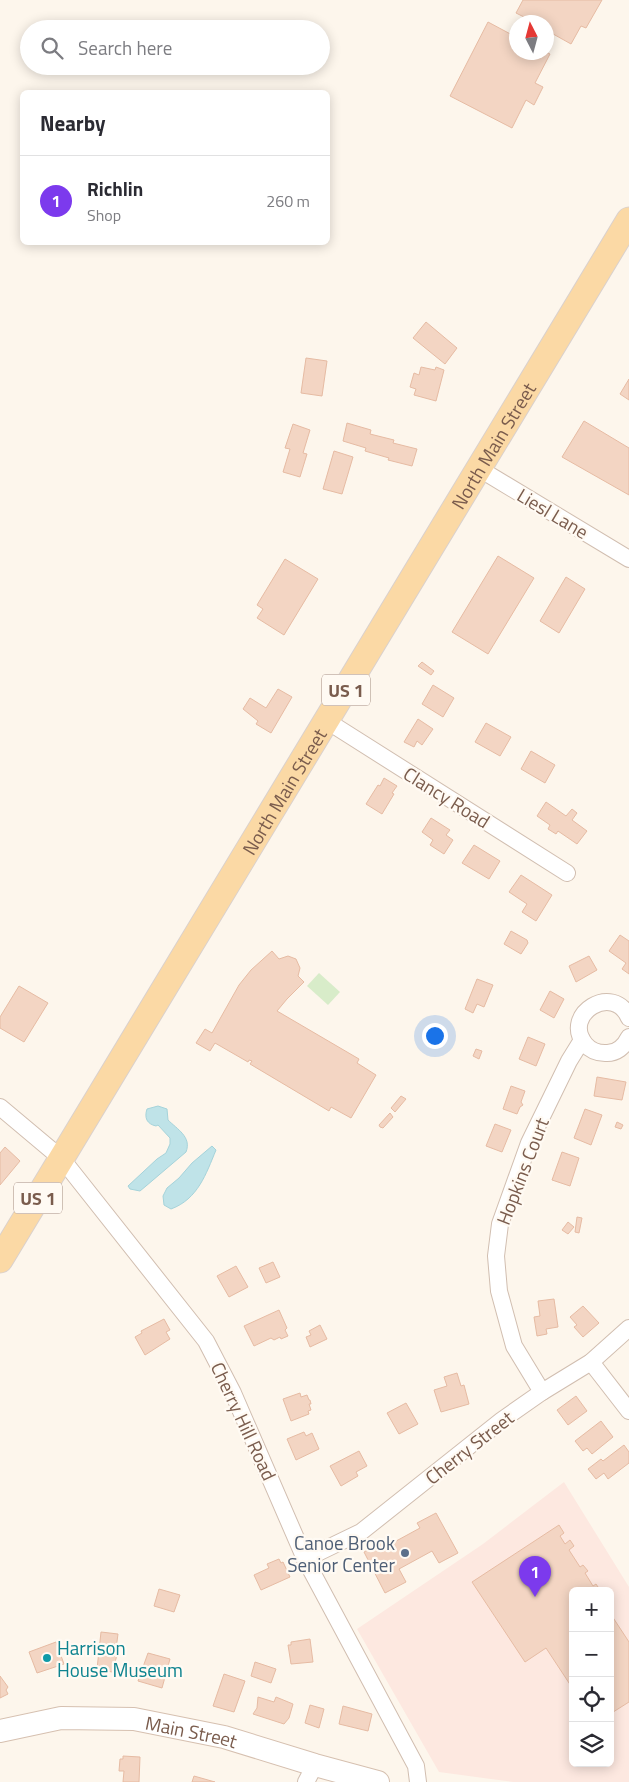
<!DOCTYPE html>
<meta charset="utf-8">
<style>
:root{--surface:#fff;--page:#f7f7f7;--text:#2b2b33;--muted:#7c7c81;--line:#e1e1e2;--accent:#7c3aed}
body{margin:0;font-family:"Titillium Web",sans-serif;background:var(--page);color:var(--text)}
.controls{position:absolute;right:15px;bottom:15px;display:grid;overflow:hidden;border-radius:8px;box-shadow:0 2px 12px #0003}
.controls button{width:45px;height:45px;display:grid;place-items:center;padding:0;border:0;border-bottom:1px solid var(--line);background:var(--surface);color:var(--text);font:25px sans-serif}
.compass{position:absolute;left:509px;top:15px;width:45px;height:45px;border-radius:50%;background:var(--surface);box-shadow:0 2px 12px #0003;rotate:354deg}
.you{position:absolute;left:434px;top:1035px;width:18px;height:18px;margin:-12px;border:4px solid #fff;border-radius:50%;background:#1a73e8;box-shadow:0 0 0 8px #1a73e833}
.badge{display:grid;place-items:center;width:32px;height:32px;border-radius:50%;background:var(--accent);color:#fff;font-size:16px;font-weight:700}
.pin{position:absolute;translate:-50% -41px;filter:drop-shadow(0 1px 2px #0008)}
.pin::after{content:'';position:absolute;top:26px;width:18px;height:15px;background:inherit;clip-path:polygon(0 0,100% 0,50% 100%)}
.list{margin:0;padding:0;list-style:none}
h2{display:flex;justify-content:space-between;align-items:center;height:65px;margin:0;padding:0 20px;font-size:21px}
h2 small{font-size:16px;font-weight:400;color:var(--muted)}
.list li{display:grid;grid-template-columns:32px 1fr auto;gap:15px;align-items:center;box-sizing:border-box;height:90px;padding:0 20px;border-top:1px solid var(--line)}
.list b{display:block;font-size:19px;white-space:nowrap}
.list p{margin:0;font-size:16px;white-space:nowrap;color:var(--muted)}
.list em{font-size:16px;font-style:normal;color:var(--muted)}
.icon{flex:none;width:28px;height:28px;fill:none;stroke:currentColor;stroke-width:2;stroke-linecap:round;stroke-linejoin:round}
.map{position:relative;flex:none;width:629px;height:1782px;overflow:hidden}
.search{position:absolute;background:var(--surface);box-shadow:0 2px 12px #0003;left:20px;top:20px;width:310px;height:55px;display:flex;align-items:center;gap:12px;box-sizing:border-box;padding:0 18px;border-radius:28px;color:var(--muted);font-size:19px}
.panel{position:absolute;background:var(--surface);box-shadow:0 2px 12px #0003;left:20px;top:90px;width:310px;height:155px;border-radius:8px}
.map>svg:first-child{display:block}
</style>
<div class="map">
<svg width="629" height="1782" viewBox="0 0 629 1782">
<rect width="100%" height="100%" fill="#fdf6ec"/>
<path fill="#fde8e0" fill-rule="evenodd" d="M 564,1482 L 629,1587 L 629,1782 L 513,1782 L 439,1772 L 357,1629 L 483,1544 ZM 573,1591 L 610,1591 L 610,1763 L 573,1763 Z"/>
<polygon fill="#d8ecc9" points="319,973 340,992 328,1005 307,986"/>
<g fill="#bfe3e8" stroke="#a5d3da">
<path d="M 158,1106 L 167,1109 L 168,1120 C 177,1129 192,1137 186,1152 L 146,1186 L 140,1191 L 130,1189 L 128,1186 L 157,1159 L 166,1153 L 170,1144 L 170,1138 L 158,1125 L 156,1126 C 147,1124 144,1118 147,1109 Z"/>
<path d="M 212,1146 L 216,1150 C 206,1174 198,1199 171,1209 L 164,1205 L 163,1196 L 167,1188 L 179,1178 L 192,1163 Z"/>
</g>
<g fill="#f3d5c3" stroke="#e6bba3">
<polygon points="523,0 602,0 586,28 581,26 571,44 546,30 546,22 534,22 516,13"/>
<polygon points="488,22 516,37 516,52 546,52 550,54 535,83 543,87 534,105 526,100 512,128 450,96"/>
<polygon points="426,322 457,348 445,364 413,338"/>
<polygon points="306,358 327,361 322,396 301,393"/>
<polygon points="421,367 435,370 436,367 444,370 436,401 414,395 416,389 410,387 414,373 419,375"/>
<polygon points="629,379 629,400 620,394"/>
<polygon points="584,421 629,448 629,495 562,457"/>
<polygon points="347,423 371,430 370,434 394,440 393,443 417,449 412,466 388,460 389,458 365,451 366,448 343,441"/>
<polygon points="293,424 310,430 303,453 307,454 300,477 283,472 290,449 285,448"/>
<polygon points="334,451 353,457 342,494 323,489"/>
<polygon points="498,556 534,578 488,654 452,632"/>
<polygon points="285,559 318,579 284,635 257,618 263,609 257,605"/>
<polygon points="566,577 585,589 559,633 540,621"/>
<polygon points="422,662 434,671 431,675 418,666"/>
<polygon points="433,685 454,698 443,717 422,704"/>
<polygon points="278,689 292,697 271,733 256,724 258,721 243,709 250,698 266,708"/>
<polygon points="418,719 433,729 422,745 417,741 414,747 404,742"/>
<polygon points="486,723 511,737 500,756 475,742"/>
<polygon points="531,751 555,765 545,783 521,769"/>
<polygon points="384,778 397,786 392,793 394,794 382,814 366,804 378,785 380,786"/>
<polygon points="546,802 566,816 572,809 577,813 572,820 587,831 577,844 558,831 556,834 548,829 550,825 537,816"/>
<polygon points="431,818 450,830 446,835 453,840 444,854 430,845 433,840 422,832"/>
<polygon points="474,845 500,861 489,879 462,863"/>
<polygon points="521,875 552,895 536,921 522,912 527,904 509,892"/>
<polygon points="511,931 527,940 528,943 521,954 504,944"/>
<polygon points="620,935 629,941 629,974 622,969 626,963 609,951"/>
<polygon points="272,951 279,959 288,956 296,959 300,968 298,976 304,982 287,999 277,1011 359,1059 357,1063 376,1075 351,1118 331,1107 329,1111 250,1064 252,1061 249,1060 248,1062 215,1043 210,1051 196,1043 205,1029 212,1033 239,985 251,970"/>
<polygon points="589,956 597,970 576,982 569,966"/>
<polygon points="477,979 493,985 484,1007 477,1004 473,1013 465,1009"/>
<polygon points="19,986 48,1003 24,1042 0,1028 0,1017"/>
<polygon points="550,991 564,999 554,1018 540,1010"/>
<polygon points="528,1037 545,1044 536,1066 519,1059"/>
<polygon points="476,1049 482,1051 479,1059 473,1056"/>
<polygon points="597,1077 626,1082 622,1100 594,1096"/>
<polygon points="511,1086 525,1091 521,1102 523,1105 520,1107 517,1114 503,1109"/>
<polygon points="401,1096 406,1099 395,1112 391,1108"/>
<polygon points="585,1109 602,1115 591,1145 574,1138"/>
<polygon points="390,1113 393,1117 383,1128 380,1127 379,1125"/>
<polygon points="617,1122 623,1125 621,1129 615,1127"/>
<polygon points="495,1124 511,1130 502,1152 486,1146"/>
<polygon points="5,1147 20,1161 0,1185 0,1153"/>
<polygon points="562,1152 579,1158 570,1186 552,1180"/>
<polygon points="577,1217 582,1218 579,1233 575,1232"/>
<polygon points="568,1222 574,1227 568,1234 562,1230"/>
<polygon points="273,1262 280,1277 266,1283 259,1268"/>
<polygon points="236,1266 248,1287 229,1297 217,1276"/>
<polygon points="554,1299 558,1327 546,1329 547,1334 537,1336 534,1317 540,1316 538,1301"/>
<polygon points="583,1306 599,1323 583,1337 574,1327 577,1325 570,1317"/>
<polygon points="279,1310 287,1328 285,1330 288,1336 281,1339 280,1337 274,1340 271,1338 254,1346 244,1326"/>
<polygon points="164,1319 170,1330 166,1332 170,1339 145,1355 135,1337 142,1333 141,1331"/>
<polygon points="320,1325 327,1339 310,1347 306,1337 311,1335 309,1331"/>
<polygon points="457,1373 461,1386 464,1385 469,1404 441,1412 434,1390 447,1386 444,1377"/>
<polygon points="300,1393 301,1397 307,1395 309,1400 310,1400 311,1404 309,1404 311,1410 308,1411 309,1414 291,1421 283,1399"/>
<polygon points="576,1396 587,1411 568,1425 557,1410"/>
<polygon points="406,1403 418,1424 399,1434 387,1413"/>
<polygon points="601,1421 613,1437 592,1454 587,1448 583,1451 575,1441"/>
<polygon points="304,1432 306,1436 312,1433 319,1449 296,1460 287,1439"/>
<polygon points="624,1445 629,1452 629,1463 608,1479 604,1473 596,1479 588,1469 601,1459 603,1461"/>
<polygon points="359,1451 367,1466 356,1472 358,1476 341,1486 330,1466"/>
<polygon points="436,1513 458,1553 439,1563 432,1551 399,1569 406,1582 385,1593 364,1552 384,1541 387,1546 420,1528 417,1523"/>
<polygon points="559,1525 564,1533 560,1536 565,1544 570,1540 574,1546 569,1550 580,1567 583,1565 588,1571 585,1573 593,1586 596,1584 600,1590 573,1591 573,1689 546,1648 525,1662 472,1582"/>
<polygon points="279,1559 281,1563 283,1562 290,1577 261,1590 254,1575 269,1568 267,1564"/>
<polygon points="159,1589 180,1595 174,1612 154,1606"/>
<polygon points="610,1613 629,1642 629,1702 610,1714"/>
<polygon points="101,1632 118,1634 116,1649 118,1652 112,1672 97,1669"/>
<polygon points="310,1639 313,1662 291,1664 288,1645 291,1645 291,1642"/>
<polygon points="56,1642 64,1664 37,1673 29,1652"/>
<polygon points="148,1653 170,1659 162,1688 138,1681"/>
<polygon points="255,1662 276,1669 271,1683 251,1676"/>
<polygon points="224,1674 245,1681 234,1712 213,1706"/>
<polygon points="0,1676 8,1687 6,1690 8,1694 0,1698"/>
<polygon points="258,1697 274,1702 276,1697 293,1704 289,1718 284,1724 253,1714 257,1708"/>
<polygon points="310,1705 324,1709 319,1728 305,1723"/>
<polygon points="343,1706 372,1714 368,1731 339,1724"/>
<polygon points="123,1756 140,1757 139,1782 123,1782 124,1771 119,1771 120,1759 123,1759"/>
<polygon points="194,1776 215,1782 192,1782"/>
</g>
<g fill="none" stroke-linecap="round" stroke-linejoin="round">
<g stroke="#d1beb0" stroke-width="18">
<g id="minor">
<polyline points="478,468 629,559"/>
<polyline points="327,721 567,873"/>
<path d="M 629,1018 C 614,982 561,1014 585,1044 C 590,1050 597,1053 605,1053 C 616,1054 624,1047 629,1037"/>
<polyline points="0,1107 62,1159 206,1341 233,1393 305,1559 416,1766 418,1782"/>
<polyline points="591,1362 629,1411"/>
<polyline points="542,1392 514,1346 499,1291 496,1256 500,1224 529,1143 569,1061 582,1040"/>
<polyline points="305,1559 361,1532 502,1420 542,1392 591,1362 629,1328"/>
<polyline points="306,1782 315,1765"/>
</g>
</g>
<g stroke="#d6c0b0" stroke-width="24">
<g id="secondary">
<path id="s1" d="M 0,1731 L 61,1718 L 134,1719 L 224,1737 L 315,1765 L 378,1782"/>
</g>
</g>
<g stroke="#dad1cd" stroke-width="27">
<g id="primary">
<path id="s2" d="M 0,1260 L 629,220"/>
</g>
</g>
<use href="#minor" stroke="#fff" stroke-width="16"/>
<use href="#secondary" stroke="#fff" stroke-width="22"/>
<use href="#primary" stroke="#fbd9a5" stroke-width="25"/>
</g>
<circle fill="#5c6f8a" stroke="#fffaf3" stroke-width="2" cx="405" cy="1553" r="5"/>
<circle fill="#0f9aa8" stroke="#fffaf3" stroke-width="2" cx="47" cy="1658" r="5"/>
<g text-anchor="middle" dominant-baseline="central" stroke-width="4.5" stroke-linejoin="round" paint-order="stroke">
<g fill="#fffaf3" stroke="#a28b7f" stroke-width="1">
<rect x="322" y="674.5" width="48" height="31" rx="4"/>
<rect x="14" y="1182.5" width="48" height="31" rx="4"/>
</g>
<g font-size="18" font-weight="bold" fill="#7a5c4d">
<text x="346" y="690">US 1</text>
<text x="38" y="1198">US 1</text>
</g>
<g font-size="19" fill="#7a5c4d" stroke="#fffaf3">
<text stroke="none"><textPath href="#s2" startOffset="952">North Main Street</textPath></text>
<text transform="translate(553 513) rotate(31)">Liesl Lane</text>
<text stroke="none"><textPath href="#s2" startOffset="548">North Main Street</textPath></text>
<text transform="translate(447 797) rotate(32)">Clancy Road</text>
<text transform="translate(522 1171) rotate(-69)">Hopkins Court</text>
<text transform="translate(244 1421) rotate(65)">Cherry Hill Road</text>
<text transform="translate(469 1447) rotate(-38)">Cherry Street</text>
<text stroke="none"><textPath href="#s1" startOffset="194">Main Street</textPath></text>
</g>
<g font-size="19" fill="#4e5e75" stroke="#fffaf3" text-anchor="end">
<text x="395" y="1542">Canoe Brook<tspan x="395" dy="22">Senior Center</tspan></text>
</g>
<g font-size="19" fill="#0d838f" stroke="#fffaf3" text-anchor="start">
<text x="57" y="1647">Harrison<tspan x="57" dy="22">House Museum</tspan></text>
</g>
</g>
</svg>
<div class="controls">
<button>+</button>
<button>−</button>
<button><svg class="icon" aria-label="locate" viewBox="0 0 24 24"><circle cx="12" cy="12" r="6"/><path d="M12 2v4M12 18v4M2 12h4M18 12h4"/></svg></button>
<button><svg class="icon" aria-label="layers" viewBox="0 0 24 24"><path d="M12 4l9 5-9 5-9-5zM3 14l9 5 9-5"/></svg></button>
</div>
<svg class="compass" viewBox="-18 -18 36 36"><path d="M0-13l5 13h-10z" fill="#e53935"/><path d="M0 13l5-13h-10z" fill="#7c7c81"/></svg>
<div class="you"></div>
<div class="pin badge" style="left:535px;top:1597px">1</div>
<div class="search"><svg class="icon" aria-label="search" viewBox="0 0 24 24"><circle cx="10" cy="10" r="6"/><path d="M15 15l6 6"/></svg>Search here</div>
<section class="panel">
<h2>Nearby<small></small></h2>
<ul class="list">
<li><span class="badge">1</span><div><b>Richlin</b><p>Shop</p></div><em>260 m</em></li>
</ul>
</section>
</div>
